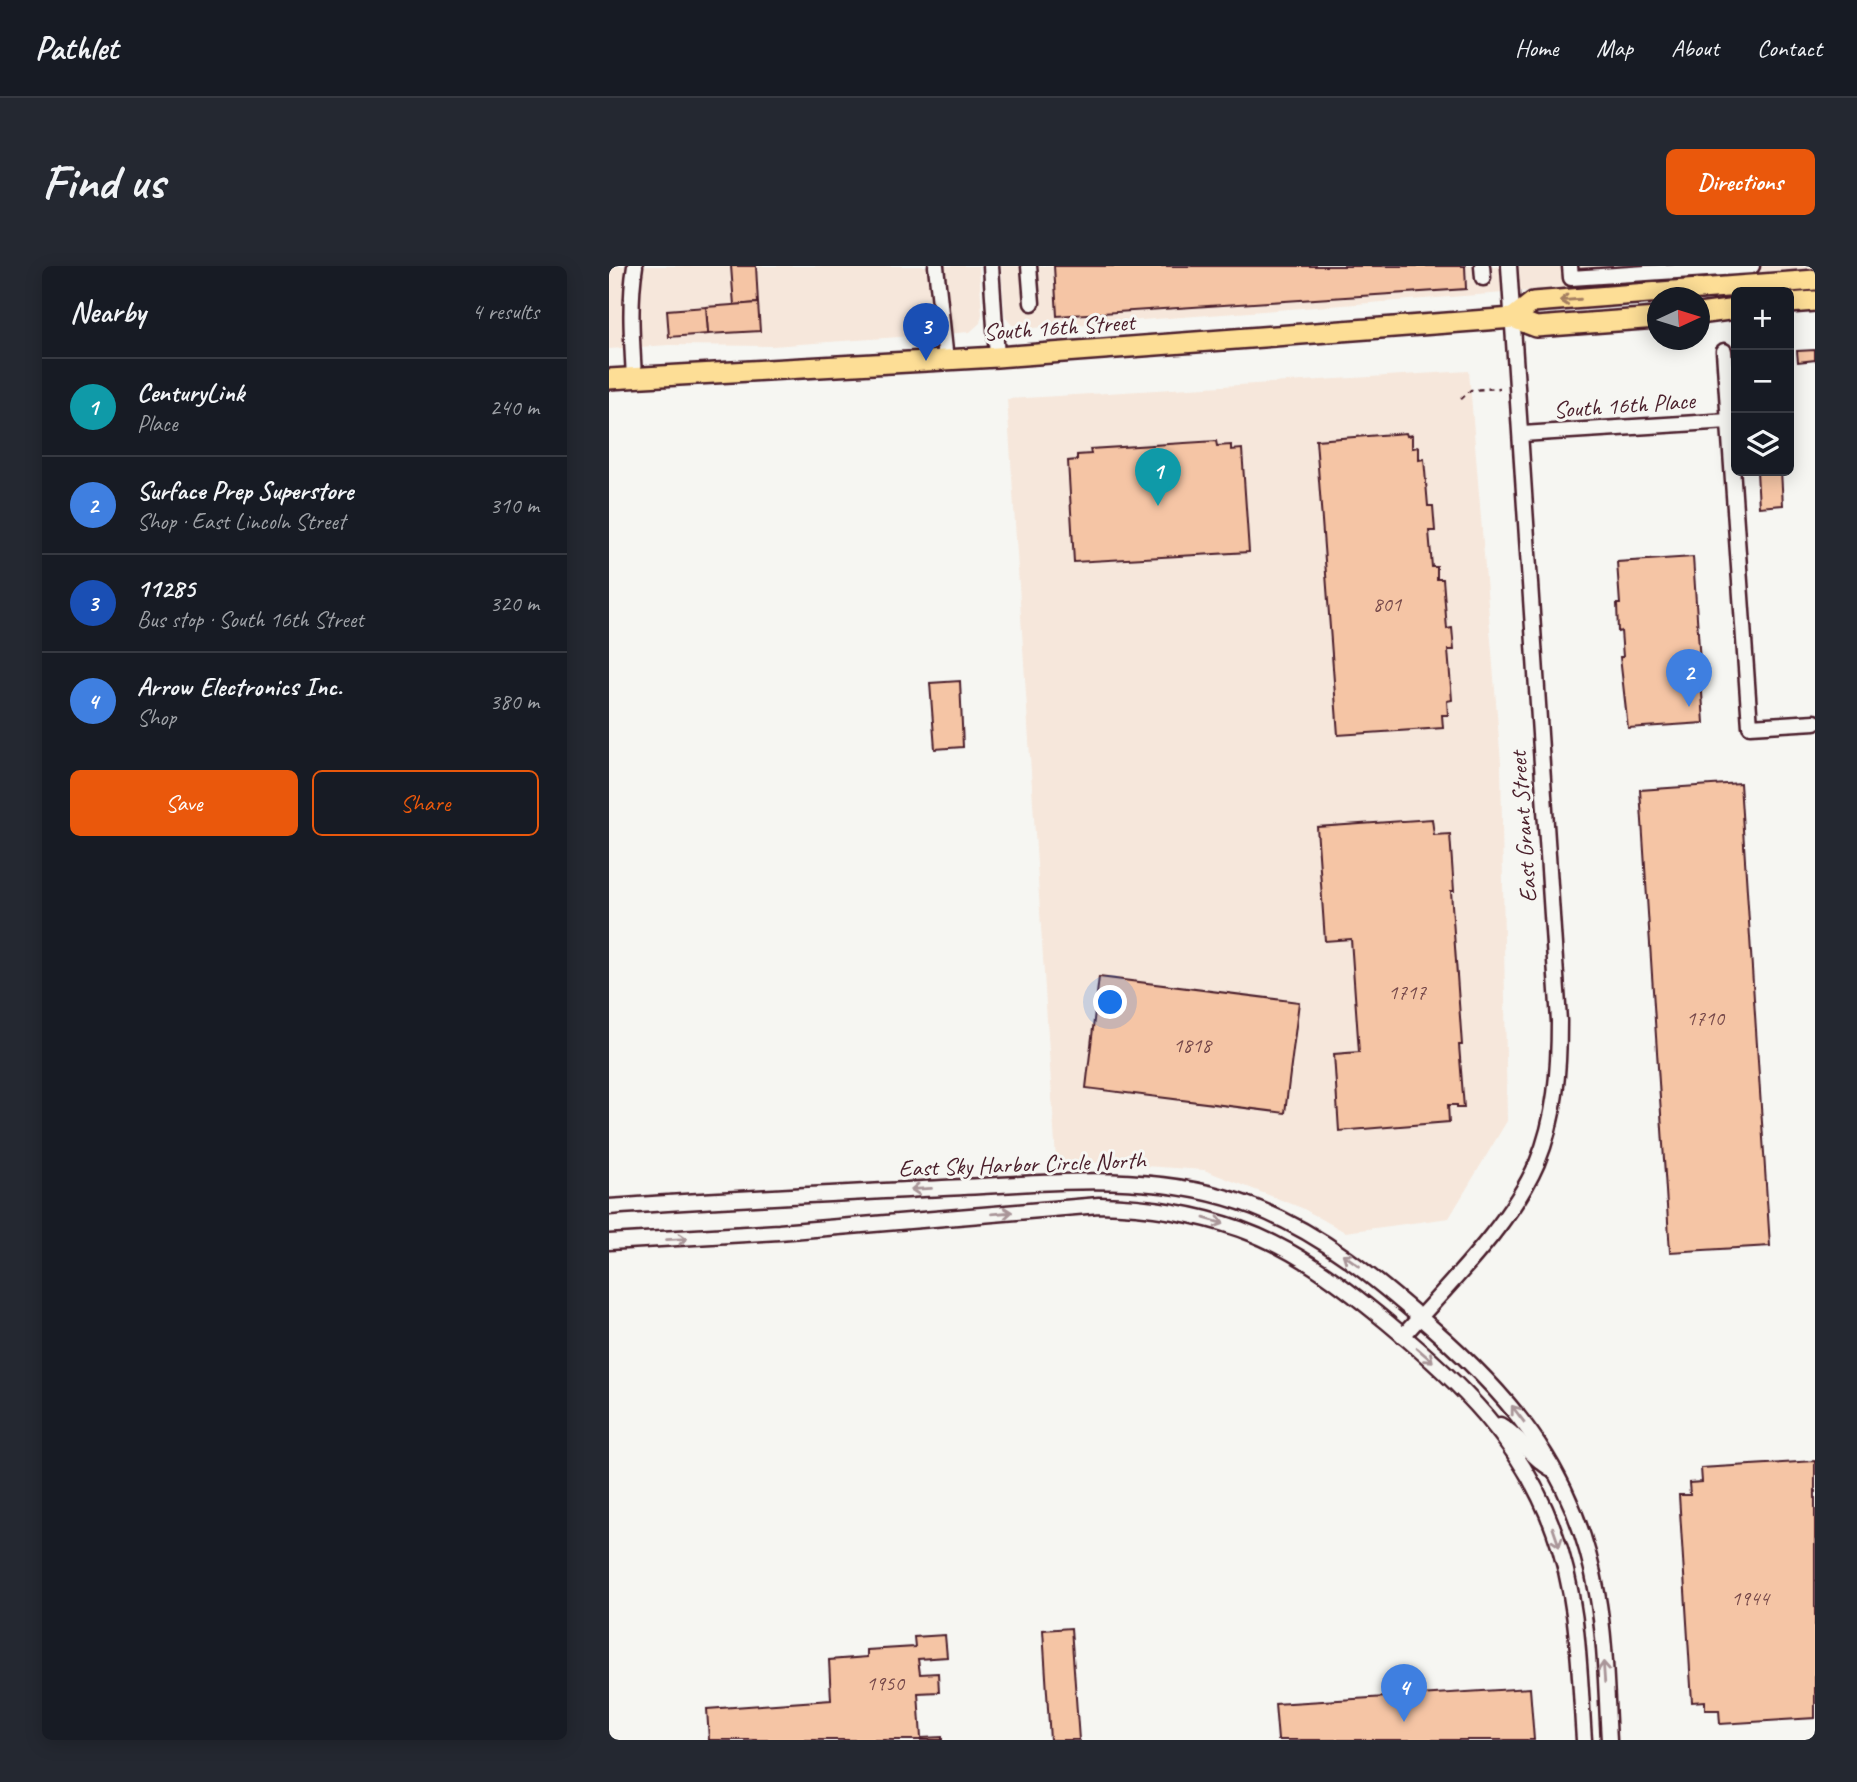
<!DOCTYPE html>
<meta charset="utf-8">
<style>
:root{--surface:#171b24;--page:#242831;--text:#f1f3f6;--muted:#9ea1a6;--line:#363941;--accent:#ea580c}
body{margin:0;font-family:Caveat,sans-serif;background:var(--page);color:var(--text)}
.controls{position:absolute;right:21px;top:21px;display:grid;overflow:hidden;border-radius:10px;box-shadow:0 4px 18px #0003}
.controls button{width:63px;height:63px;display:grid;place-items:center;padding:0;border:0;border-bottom:2px solid var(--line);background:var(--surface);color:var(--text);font:35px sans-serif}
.compass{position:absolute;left:1038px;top:21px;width:63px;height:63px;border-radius:50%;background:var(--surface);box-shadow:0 4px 18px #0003;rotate:86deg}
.you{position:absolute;left:502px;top:737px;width:24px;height:24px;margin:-18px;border:5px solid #fff;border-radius:50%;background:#1a73e8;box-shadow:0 0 0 10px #1a73e833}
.badge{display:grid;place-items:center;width:46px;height:46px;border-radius:50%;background:var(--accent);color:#fff;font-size:23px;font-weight:700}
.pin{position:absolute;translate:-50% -58px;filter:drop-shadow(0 2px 4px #0008)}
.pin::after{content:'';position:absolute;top:37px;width:24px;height:21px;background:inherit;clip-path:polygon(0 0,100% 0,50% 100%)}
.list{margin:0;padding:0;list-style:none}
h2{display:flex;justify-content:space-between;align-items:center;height:91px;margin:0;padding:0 28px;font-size:30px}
h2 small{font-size:23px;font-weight:400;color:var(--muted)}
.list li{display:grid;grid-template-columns:46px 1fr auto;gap:21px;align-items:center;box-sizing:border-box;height:98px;padding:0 28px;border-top:2px solid var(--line)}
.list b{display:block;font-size:26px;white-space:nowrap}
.list p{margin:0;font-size:23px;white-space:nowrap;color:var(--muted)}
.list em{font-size:23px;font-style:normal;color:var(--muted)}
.actions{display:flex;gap:14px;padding:21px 28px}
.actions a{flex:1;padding:16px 0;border:2px solid var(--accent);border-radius:10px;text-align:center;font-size:24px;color:var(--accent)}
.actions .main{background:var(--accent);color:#fff}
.icon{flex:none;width:38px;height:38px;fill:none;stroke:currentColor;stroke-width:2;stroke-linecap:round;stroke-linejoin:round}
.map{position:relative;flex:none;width:1206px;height:1474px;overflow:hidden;border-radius:10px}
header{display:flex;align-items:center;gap:42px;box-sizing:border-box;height:98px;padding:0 35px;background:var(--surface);border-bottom:2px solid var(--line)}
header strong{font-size:33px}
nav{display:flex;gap:38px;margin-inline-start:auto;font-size:24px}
.intro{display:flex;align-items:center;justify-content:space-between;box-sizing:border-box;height:168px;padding:0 42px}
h1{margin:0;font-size:49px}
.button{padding:18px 32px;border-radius:10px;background:var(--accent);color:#fff;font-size:24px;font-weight:700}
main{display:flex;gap:42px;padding:0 42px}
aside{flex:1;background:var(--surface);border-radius:10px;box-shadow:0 4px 18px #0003}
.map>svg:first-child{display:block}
</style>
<header>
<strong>Pathlet</strong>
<nav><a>Home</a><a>Map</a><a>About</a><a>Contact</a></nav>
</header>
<div class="intro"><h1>Find us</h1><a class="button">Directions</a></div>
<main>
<aside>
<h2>Nearby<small>4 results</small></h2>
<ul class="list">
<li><span class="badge" style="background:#0f9aa8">1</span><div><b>CenturyLink</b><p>Place</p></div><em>240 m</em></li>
<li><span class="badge" style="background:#3f7fe0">2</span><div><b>Surface Prep Superstore</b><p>Shop · East Lincoln Street</p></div><em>310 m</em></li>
<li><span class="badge" style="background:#1a4fb4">3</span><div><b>11285</b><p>Bus stop · South 16th Street</p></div><em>320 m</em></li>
<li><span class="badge" style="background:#3f7fe0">4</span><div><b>Arrow Electronics Inc.</b><p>Shop</p></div><em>380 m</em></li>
</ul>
<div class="actions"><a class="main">Save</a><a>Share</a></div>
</aside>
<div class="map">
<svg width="1206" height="1474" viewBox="0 0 1206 1474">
<rect width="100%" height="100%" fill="#f6f6f2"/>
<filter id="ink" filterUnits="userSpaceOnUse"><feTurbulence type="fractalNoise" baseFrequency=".0143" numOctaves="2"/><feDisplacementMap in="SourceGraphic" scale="14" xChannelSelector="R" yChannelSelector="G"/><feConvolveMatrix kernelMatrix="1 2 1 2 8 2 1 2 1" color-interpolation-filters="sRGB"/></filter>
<g filter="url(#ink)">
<g fill="#f6e7db">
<polygon points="0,0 370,0 373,48 371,57 361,66 163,80 60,79 0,83"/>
<polygon points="392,0 1206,0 1206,4 411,63 403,59 396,51"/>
<polygon points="860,105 892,497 898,855 840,952 736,966 693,942 595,904 447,894 398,133"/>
</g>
<g fill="#f5c5a5" stroke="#4a1f2b" stroke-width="2">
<polygon points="122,0 147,0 149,37 125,39"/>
<polygon points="445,0 856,0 857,23 448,50"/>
<polygon points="149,37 151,65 99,68 97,41"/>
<polygon points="97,41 99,68 60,71 58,44"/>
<polygon points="1206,84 1206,94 1189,96 1188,85"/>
<polygon points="797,167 798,170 803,169 803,182 810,181 810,194 815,193 819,240 824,240 826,265 820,265 823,301 828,301 828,313 834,313 838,363 843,362 845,384 839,384 843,434 838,435 839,449 833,449 834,462 729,469 707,174"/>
<polygon points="607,175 608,180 622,179 622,184 633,183 640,286 465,296 459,195 468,194 468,189 482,188 481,183"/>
<polygon points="1148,205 1172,205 1174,239 1150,241"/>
<polygon points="1084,291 1095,457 1019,462 1011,391 1014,391 1012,365 1009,366 1008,338 1011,338 1008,296"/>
<polygon points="351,415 354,481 326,483 321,417"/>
<polygon points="1131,517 1161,980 1061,986 1031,524"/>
<polygon points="823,553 825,569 841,568 845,625 842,625 853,779 850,779 855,842 848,842 848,839 839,839 840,856 730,865 725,788 750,786 742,673 716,675 708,561"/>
<polygon points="490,711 690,736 676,847 477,822"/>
<polygon points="1206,1195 1206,1452 1111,1458 1110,1444 1096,1444 1096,1435 1083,1436 1070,1229 1081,1229 1080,1217 1093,1216 1092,1202"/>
<polygon points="462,1362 470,1474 441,1474 434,1364"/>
<polygon points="336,1369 338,1391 309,1393 311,1408 329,1407 330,1426 309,1427 312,1472 333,1471 333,1474 100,1474 98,1443 222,1434 220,1394 258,1391 258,1384 306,1381 305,1371"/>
<polygon points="921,1422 925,1474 669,1474 666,1438"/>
</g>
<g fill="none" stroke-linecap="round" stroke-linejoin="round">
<g stroke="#4a1f2b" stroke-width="19">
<g id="minor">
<polyline points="327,0 337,94"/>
<polyline points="382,0 388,91"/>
<polyline points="420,0 423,37"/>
<polyline points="873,0 874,12"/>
<polyline points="961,0 962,12 1143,0"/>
<polyline points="1115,85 1141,460 1206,456"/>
<path d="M 25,111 C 23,74 20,37 26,0"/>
<polyline points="913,168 1120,155"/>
<path d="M 0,941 C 111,933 223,928 334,922 C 439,918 545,902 645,941 C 714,968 767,1013 822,1061 C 909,1137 967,1210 988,1327 C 997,1375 997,1425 1000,1474"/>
<path d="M 0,976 L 170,966 L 490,939 C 539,940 585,947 631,963 C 687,983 733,1019 778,1056 C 850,1116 912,1174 945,1265 C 970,1332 970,1403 975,1474"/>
<path d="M 794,1070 C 838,1020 902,958 928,897 C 947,852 950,803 950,755 L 900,0"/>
<path d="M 891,1159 C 911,1170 921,1191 941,1202"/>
</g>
</g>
<g stroke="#4a1f2b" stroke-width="24">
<g id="major">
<polyline points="1180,37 1206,35"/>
<polyline points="1090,48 1127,43"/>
<polyline points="904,52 924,36 1206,14"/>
<polyline points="0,113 388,91 904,52 927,61 1048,52"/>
</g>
</g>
<polyline stroke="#4a1f2b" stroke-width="2.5" stroke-dasharray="5 5" stroke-linecap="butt" points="852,133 862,124 891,122"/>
<use href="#minor" stroke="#f6f6f2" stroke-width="14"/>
<use href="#major" stroke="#fdde96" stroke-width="19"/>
</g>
<defs><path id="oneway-shaft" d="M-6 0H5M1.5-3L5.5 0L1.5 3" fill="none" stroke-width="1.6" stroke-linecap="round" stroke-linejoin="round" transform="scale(1.75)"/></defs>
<use stroke="#a47e60" href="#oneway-shaft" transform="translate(961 34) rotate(176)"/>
<g stroke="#a99598">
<use href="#oneway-shaft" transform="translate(312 923) rotate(177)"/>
<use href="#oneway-shaft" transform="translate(393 947) rotate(-5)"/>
<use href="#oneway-shaft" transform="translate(605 955) rotate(16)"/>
<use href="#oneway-shaft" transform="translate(68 973) rotate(-3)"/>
<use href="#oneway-shaft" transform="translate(742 994) rotate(-144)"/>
<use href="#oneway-shaft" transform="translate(816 1089) rotate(41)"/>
<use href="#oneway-shaft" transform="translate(909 1148) rotate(-127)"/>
<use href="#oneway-shaft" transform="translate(947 1271) rotate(71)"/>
<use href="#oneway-shaft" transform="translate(995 1406) rotate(-94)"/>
</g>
</g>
<g text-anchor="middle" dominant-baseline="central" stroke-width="6" stroke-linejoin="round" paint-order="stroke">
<g font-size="21" fill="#75484a">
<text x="778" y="338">801</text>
<text x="798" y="726">1717</text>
<text x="1096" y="752">1710</text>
<text x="583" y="779">1818</text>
<text x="1141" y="1332">1944</text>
<text x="276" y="1417">1950</text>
</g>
<g font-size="24" fill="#4a1f2b" stroke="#f6f6f2">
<text transform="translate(450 61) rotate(-4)">South 16th Street</text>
<text transform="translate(1015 139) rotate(-4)">South 16th Place</text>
<text transform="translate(914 561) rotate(-94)">East Grant Street</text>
<text transform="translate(413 898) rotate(-2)">East Sky Harbor Circle North</text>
</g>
</g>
</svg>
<div class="controls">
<button>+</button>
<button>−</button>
<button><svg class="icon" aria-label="layers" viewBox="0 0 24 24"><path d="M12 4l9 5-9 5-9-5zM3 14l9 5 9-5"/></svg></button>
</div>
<svg class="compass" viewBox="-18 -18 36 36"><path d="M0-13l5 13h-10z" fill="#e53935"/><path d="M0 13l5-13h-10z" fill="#9ea1a6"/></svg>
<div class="you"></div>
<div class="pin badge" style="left:549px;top:240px;background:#0f9aa8">1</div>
<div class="pin badge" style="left:1080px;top:441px;background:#3f7fe0">2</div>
<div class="pin badge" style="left:317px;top:95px;background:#1a4fb4">3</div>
<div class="pin badge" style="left:795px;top:1456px;background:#3f7fe0">4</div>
</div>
</main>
